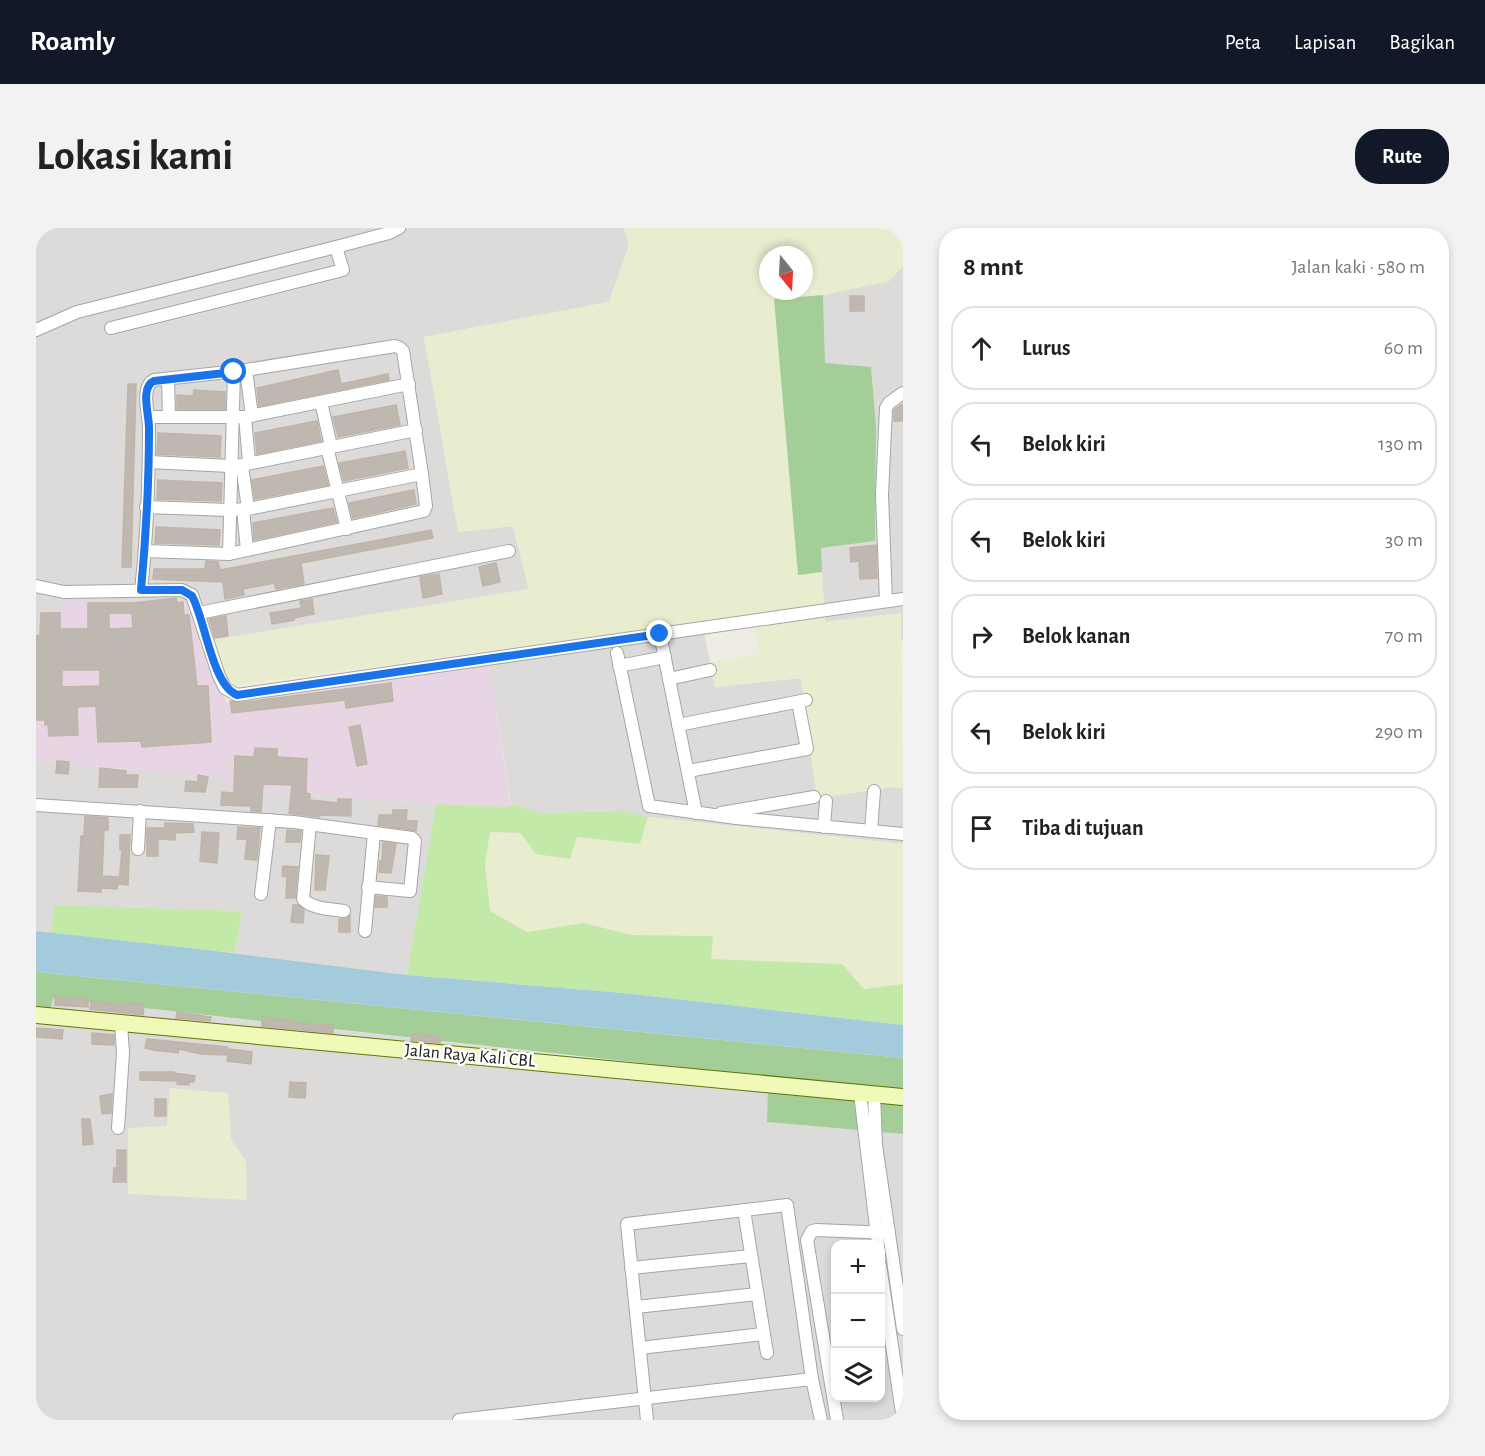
<!DOCTYPE html>
<html lang="id">
<meta charset="utf-8">
<style>
:root{--surface:#fff;--page:#f2f2f2;--text:#222;--muted:#767676;--line:#e0e0e0;--accent:#111827}
body{margin:0;font-family:"Alegreya Sans",sans-serif;background:var(--page);color:var(--text)}
.controls{position:absolute;right:18px;bottom:18px;display:grid;overflow:hidden;border-radius:12px;box-shadow:0 3px 9px #0003}
.controls button{width:54px;height:54px;display:grid;place-items:center;padding:0;border:0;border-bottom:2px solid var(--line);background:var(--surface);color:var(--text);font:30px sans-serif}
.compass{position:absolute;left:723px;top:18px;width:54px;height:54px;border-radius:50%;background:var(--surface);box-shadow:0 3px 9px #0003;rotate:162deg}
.stop{position:absolute;width:18px;height:18px;margin:-14px;border:4px solid #1a73e8;border-radius:50%;background:#fff}
.stop.end{background:#1a73e8;border-color:#fff;box-shadow:0 2px 6px #0008}
.list{margin:0;padding:0;list-style:none}
h2{display:flex;justify-content:space-between;align-items:center;height:78px;margin:0;padding:0 24px;font-size:26px}
h2 small{font-size:20px;font-weight:400;color:var(--muted)}
.list li{display:grid;grid-template-columns:39px 1fr auto;gap:18px;align-items:center;box-sizing:border-box;height:84px;margin:0 12px 12px;padding:0 12px;border:2px solid var(--line);border-radius:24px}
.list b{display:block;font-size:22px;white-space:nowrap}
.list em{font-size:20px;font-style:normal;color:var(--muted)}
.icon{flex:none;width:33px;height:33px;fill:none;stroke:currentColor;stroke-width:2;stroke-linecap:round;stroke-linejoin:round}
.map{position:relative;flex:none;width:867px;height:1192px;overflow:hidden;border-radius:24px}
header{display:flex;align-items:center;gap:36px;box-sizing:border-box;height:84px;padding:0 30px;background:var(--accent);color:#fff}
header strong{font-size:28px}
nav{display:flex;gap:33px;margin-inline-start:auto;font-size:21px}
.intro{display:flex;align-items:center;justify-content:space-between;box-sizing:border-box;height:144px;padding:0 36px}
h1{margin:0;font-size:42px}
.button{padding:15px 27px;border-radius:24px;background:var(--accent);color:#fff;font-size:21px;font-weight:700}
main{display:flex;gap:36px;padding:0 36px}
aside{flex:1;background:var(--surface);border-radius:24px;box-shadow:0 3px 9px #0003}
.map>svg:first-child{display:block}
</style>
<header>
<strong>Roamly</strong>
<nav><a>Peta</a><a>Lapisan</a><a>Bagikan</a></nav>
</header>
<div class="intro"><h1>Lokasi kami</h1><a class="button">Rute</a></div>
<main>
<div class="map">
<svg width="867" height="1192" viewBox="0 0 867 1192">
<rect width="100%" height="100%" fill="#efece3"/>
<g fill="#dcdbda" fill-rule="evenodd">
<polygon points="0,0 588,0 593,17 573,74 388,109 423,304 477,298 493,362 163,414 149,375 26,374 26,434 0,435"/>
<polygon points="867,38 867,413 865,413 865,385 789,394 784,320 839,313 840,198 835,140 789,136 787,67 853,53"/>
<polygon points="668,404 679,459 765,450 781,570 857,559 867,560 867,616 612,589 586,583 505,585 475,576 453,437"/>
<polygon points="0,533 189,550 196,561 400,576 371,747 199,725 206,683 18,677 15,705 0,703"/>
<path d="M 16,770 L 732,850 L 731,894 L 867,906 L 867,1192 L 0,1192 L 0,786 L 13,786 ZM 192,865 L 195,912 L 210,933 L 92,901 L 131,898 ZM 800,1016 L 844,1016 L 844,1170 L 800,1170 Z"/>
</g>
<polygon fill="#e8d5e3" points="26,373 150,375 163,414 191,474 453,437 475,579 400,576 196,561 188,550 0,533 0,435 26,434"/>
<g fill="#e9edcf" fill-rule="evenodd">
<path d="M 588,0 L 867,0 L 867,38 L 853,53 L 787,67 L 738,72 L 762,346 L 786,344 L 789,394 L 865,385 L 867,560 L 857,559 L 781,570 L 765,450 L 679,459 L 675,434 L 724,426 L 716,387 L 200,457 L 190,451 L 175,412 L 493,361 L 477,298 L 422,304 L 388,109 L 573,74 L 593,18 ZM 732,27 L 768,27 L 768,63 L 732,63 Z"/>
<polygon points="612,589 867,616 867,756 828,761 806,736 675,731 676,708 596,707 548,695 491,704 454,683 449,637 454,604 484,605 500,626 541,609 604,616"/>
<polygon points="134,860 192,865 195,912 210,933 211,972 92,966 92,900 131,898"/>
</g>
<g fill="#c3e9a9">
<polygon points="400,576 474,579 475,576 505,585 586,583 612,589 604,616 541,609 534,631 500,626 484,605 454,604 449,637 454,683 491,704 548,695 596,707 677,708 675,731 806,736 828,761 867,756 867,797 587,765 371,747"/>
<polygon points="18,677 206,683 199,725 15,705"/>
</g>
<g fill="#a4ce98">
<polygon points="787,67 789,135 835,139 840,198 839,313 785,320 786,344 762,347 738,71"/>
<polygon points="0,744 867,830 867,906 731,894 732,849 17,770 13,787 0,786"/>
</g>
<polygon fill="#a4cbdc" points="0,703 172,722 371,747 587,765 867,797 867,830 0,744"/>
<g fill="#bfb8b0" stroke="#c0b4a6" stroke-width="1.5" fill-rule="evenodd">
<rect x="814" y="68" width="14" height="15"/>
<polygon points="302,142 305,156 352,146 353,152 223,178 221,160"/>
<polygon points="92,156 100,156 95,339 86,339"/>
<polygon points="158,162 189,164 189,181 141,181 141,167 157,168"/>
<polygon points="360,177 364,197 302,209 297,189"/>
<polygon points="865,177 867,177 867,193 858,193 858,182"/>
<polygon points="281,193 285,213 221,226 219,205"/>
<polygon points="122,205 185,208 184,229 121,226"/>
<polygon points="369,223 372,240 308,253 303,235"/>
<polygon points="287,238 292,257 219,271 216,252"/>
<polygon points="122,252 186,255 185,273 121,271"/>
<polygon points="378,262 380,276 317,290 313,275"/>
<polygon points="297,280 301,294 218,312 217,295"/>
<polygon points="120,299 184,302 183,317 119,315"/>
<polygon points="395,302 397,310 265,335 268,356 240,361 238,355 207,361 208,367 189,371 187,354 117,351 118,341 169,341 170,333 182,334 184,342"/>
<polygon points="840,317 841,350 824,351 823,333 815,334 814,320"/>
<polygon points="460,335 464,354 447,358 443,339"/>
<polygon points="403,346 406,366 387,370 384,349"/>
<path d="M 140,370 L 141,375 L 147,374 L 148,387 L 153,387 L 161,458 L 172,458 L 175,514 L 106,519 L 105,513 L 62,514 L 60,478 L 41,479 L 42,507 L 13,508 L 12,496 L 9,497 L 9,492 L 0,492 L 0,408 L 4,407 L 5,385 L 24,385 L 24,401 L 52,401 L 52,375 L 97,375 ZM 73,385 L 96,385 L 97,400 L 73,401 ZM 26,442 L 64,442 L 64,458 L 26,459 Z"/>
<polygon points="276,371 278,386 258,390 258,392 236,396 234,385 265,380 264,373"/>
<polygon points="190,388 192,408 179,410 173,391"/>
<polygon points="355,455 357,473 310,480 309,472 196,485 194,473 202,475"/>
<polygon points="324,497 331,536 321,538 313,499"/>
<polygon points="219,520 241,521 241,529 271,531 270,565 274,566 274,572 302,575 302,571 315,571 315,588 283,587 283,589 253,585 256,557 227,556 225,584 215,583 215,578 185,577 186,564 198,565 199,528 218,529"/>
<polygon points="21,533 33,534 32,546 20,545"/>
<polygon points="64,540 90,543 90,547 102,547 101,559 63,559"/>
<polygon points="162,547 172,549 169,564 149,563 150,553 162,554"/>
<polygon points="357,582 371,582 370,593 381,593 380,603 342,597 343,587 357,587"/>
<polygon points="49,588 72,590 72,602 68,602 66,648 82,649 81,661 65,660 65,664 42,663 45,608 48,608"/>
<polygon points="129,595 157,596 158,604 139,605 139,612 122,611 122,628 111,628 111,600 129,600"/>
<polygon points="202,599 224,600 221,632 209,631 211,611 201,611"/>
<polygon points="251,602 265,603 264,614 250,614"/>
<polygon points="166,604 183,605 181,635 164,633"/>
<polygon points="84,607 94,607 92,657 83,656 86,622 84,622"/>
<polygon points="347,614 360,616 355,645 343,644 344,633 346,633"/>
<polygon points="280,627 293,628 289,662 279,662"/>
<polygon points="247,638 262,639 259,670 250,670 251,649 246,648"/>
<polygon points="340,668 351,669 351,679 339,679"/>
<polygon points="257,677 262,677 268,682 267,695 255,694"/>
<polygon points="314,688 314,704 303,704 303,691 311,691"/>
<polygon points="19,769 52,771 52,779 19,777"/>
<polygon points="55,773 88,778 88,775 108,776 107,787 54,781"/>
<polygon points="141,784 175,789 174,793 140,790"/>
<polygon points="226,789 260,794 260,795 297,797 297,805 226,798"/>
<polygon points="0,800 27,802 26,811 0,809"/>
<polygon points="56,805 78,807 78,817 56,816"/>
<polygon points="376,806 405,809 404,815 375,812"/>
<polygon points="111,811 191,819 191,827 165,826 143,821 142,825 117,822 109,820"/>
<polygon points="193,821 216,824 215,836 191,833"/>
<polygon points="104,844 138,844 138,845 159,848 158,854 153,854 153,857 141,856 142,853 104,852"/>
<polygon points="254,854 270,855 269,870 253,869"/>
<polygon points="76,866 75,885 66,886 64,868"/>
<rect x="119" y="871" width="11" height="17"/>
<polygon points="46,891 54,891 57,916 47,917"/>
<polygon points="81,922 90,922 90,954 77,954 78,940 81,940"/>
</g>
<g fill="none" stroke-linecap="round" stroke-linejoin="round">
<g stroke="#a5a5a5" stroke-width="14">
<g id="minor">
<polyline points="75,100 307,42 300,19"/>
<polyline points="0,102 41,84 300,19 353,5 363,0"/>
<polyline points="210,142 216,188"/>
<polyline points="132,152 133,188"/>
<polyline points="285,174 295,218"/>
<polyline points="113,189 209,189 373,156"/>
<polyline points="209,189 213,234"/>
<polyline points="291,219 311,301"/>
<polyline points="113,234 194,238 206,237 380,202"/>
<polyline points="206,237 212,281"/>
<polyline points="110,279 193,282 212,281 386,246"/>
<polyline points="207,281 211,322"/>
<polyline points="193,326 198,144"/>
<polyline points="0,358 28,364 146,362 156,367 183,448 189,460 201,467 867,371"/>
<path d="M 105,362 C 111,309 113,254 113,200 C 113,186 104,159 118,152 L 210,142 L 359,118 L 364,120 L 367,123 L 386,246 L 390,278 L 388,283 L 193,326 L 109,323"/>
<polyline points="850,373 846,267 850,180 853,175 867,165"/>
<polyline points="163,385 473,323"/>
<polyline points="624,406 660,585"/>
<polyline points="581,425 613,578 700,590 867,606"/>
<polyline points="583,438 629,429"/>
<polyline points="633,451 674,442"/>
<polyline points="642,497 770,472"/>
<polyline points="652,543 771,521 762,474"/>
<polyline points="0,577 258,594 376,610 379,613 374,663 332,659"/>
<polyline points="685,585 778,569"/>
<path d="M 274,596 L 267,671 C 276,681 295,681 308,683"/>
<polyline points="788,599 790,573"/>
<polyline points="835,603 838,563"/>
<polyline points="102,621 104,583"/>
<polyline points="225,666 234,592"/>
<polyline points="329,703 338,605"/>
<polyline points="824,865 842,1016"/>
<polyline points="838,867 840,917 867,1101"/>
<polyline points="82,900 87,825 85,795"/>
<polyline points="708,982 731,1125"/>
<polyline points="844,1037 867,1192"/>
<polyline points="595,1040 715,1028"/>
<polyline points="600,1079 721,1066"/>
<polyline points="604,1120 727,1106"/>
<polyline points="423,1192 776,1151"/>
<polyline points="611,1192 591,996 751,977 776,1151 785,1192"/>
<polyline points="801,1192 771,1012 776,1003 781,1002 853,1005"/>
</g>
</g>
<g stroke="#5f7405" stroke-width="18">
<polyline id="secondary" points="0,787 867,869"/>
</g>
<use href="#minor" stroke="#fff" stroke-width="12"/>
<use href="#secondary" stroke="#f0f9b7" stroke-width="16"/>
</g>
<g fill="none" stroke-linecap="round" stroke-linejoin="round">
<path stroke="#1a73e8" stroke-width="8" d="M 198,144 L 118,153 C 104,159 113,186 113,200 C 113,254 110,308 105,362 L 146,362 L 156,368 C 169,391 176,457 201,467 L 624,406"/>
</g>
<g text-anchor="middle" dominant-baseline="central" stroke-width="5" stroke-linejoin="round" paint-order="stroke">
<g font-size="18" fill="#1e1e1e" stroke="#fff">
<text transform="translate(434 828) rotate(5)">Jalan Raya Kali CBL</text>
</g>
</g>
</svg>
<div class="controls">
<button>+</button>
<button>−</button>
<button><svg class="icon" aria-label="layers" viewBox="0 0 24 24"><path d="M12 4l9 5-9 5-9-5zM3 14l9 5 9-5"/></svg></button>
</div>
<svg class="compass" viewBox="-18 -18 36 36"><path d="M0-13l5 13h-10z" fill="#e53935"/><path d="M0 13l5-13h-10z" fill="#767676"/></svg>
<div class="stop" style="left:198px;top:144px"></div>
<div class="stop end" style="left:624px;top:406px"></div>
</div>
<aside>
<h2>8 mnt<small>Jalan kaki · 580 m</small></h2>
<ul class="list">
<li><svg class="icon" aria-label="ahead" viewBox="0 0 24 24"><path d="M12 20V5M6 11l6-6 6 6"/></svg><div><b>Lurus</b></div><em>60 m</em></li>
<li><svg class="icon" aria-label="left" viewBox="0 0 24 24"><path d="M17 20v-9H6M10 6l-5 5 5 5"/></svg><div><b>Belok kiri</b></div><em>130 m</em></li>
<li><svg class="icon" aria-label="left" viewBox="0 0 24 24"><path d="M17 20v-9H6M10 6l-5 5 5 5"/></svg><div><b>Belok kiri</b></div><em>30 m</em></li>
<li><svg class="icon" aria-label="right" viewBox="0 0 24 24"><path d="M7 20v-9h11M14 6l5 5-5 5"/></svg><div><b>Belok kanan</b></div><em>70 m</em></li>
<li><svg class="icon" aria-label="left" viewBox="0 0 24 24"><path d="M17 20v-9H6M10 6l-5 5 5 5"/></svg><div><b>Belok kiri</b></div><em>290 m</em></li>
<li><svg class="icon" aria-label="arrive" viewBox="0 0 24 24"><path d="M6 21V4h12l-3 4 3 4H6"/></svg><div><b>Tiba di tujuan</b></div></li>
</ul>
</aside>
</main>
